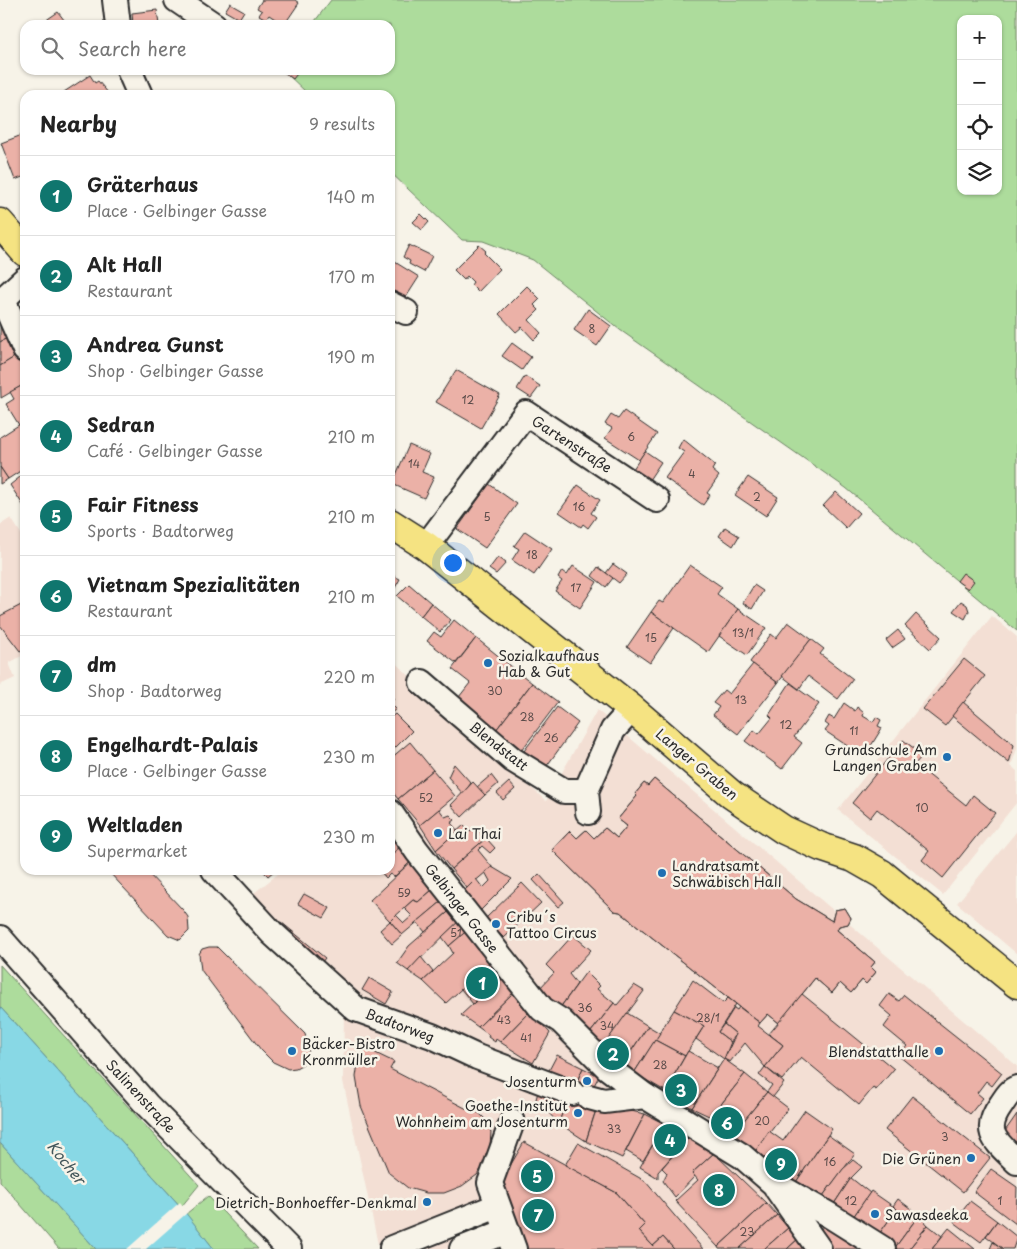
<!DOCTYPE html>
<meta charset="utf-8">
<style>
:root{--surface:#fff;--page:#f6f6f6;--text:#222;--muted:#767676;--line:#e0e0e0;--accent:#0f766e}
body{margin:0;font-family:"Playpen Sans",sans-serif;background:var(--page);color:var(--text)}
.controls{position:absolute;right:15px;top:15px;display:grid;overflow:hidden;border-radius:10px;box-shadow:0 1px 4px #0004}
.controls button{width:45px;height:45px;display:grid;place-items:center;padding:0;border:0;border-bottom:1px solid var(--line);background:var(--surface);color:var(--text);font:25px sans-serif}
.you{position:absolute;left:452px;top:562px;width:18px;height:18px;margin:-12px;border:4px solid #fff;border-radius:50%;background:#1a73e8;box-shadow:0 0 0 8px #1a73e833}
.badge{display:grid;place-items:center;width:32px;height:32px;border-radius:50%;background:var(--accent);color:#fff;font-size:16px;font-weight:700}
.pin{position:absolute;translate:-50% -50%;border:2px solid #fff;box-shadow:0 1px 5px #0006}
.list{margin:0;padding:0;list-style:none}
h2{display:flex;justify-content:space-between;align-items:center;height:65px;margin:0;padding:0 20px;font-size:21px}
h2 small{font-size:16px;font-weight:400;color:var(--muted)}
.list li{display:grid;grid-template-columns:32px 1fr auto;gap:15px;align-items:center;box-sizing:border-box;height:80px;padding:0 20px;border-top:1px solid var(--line)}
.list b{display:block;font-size:19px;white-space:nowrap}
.list p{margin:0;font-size:16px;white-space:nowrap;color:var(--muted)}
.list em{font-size:16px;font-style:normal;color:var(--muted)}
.icon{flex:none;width:28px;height:28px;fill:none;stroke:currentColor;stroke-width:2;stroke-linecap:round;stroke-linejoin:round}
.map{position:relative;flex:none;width:1017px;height:1249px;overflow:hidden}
.search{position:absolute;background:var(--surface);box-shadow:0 1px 4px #0004;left:20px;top:20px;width:375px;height:55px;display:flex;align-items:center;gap:12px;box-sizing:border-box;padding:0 18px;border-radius:15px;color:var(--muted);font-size:19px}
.panel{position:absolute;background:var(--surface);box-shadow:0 1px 4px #0004;left:20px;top:90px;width:375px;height:785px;border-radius:15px}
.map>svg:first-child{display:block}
</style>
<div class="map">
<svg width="1017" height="1249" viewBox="0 0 1017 1249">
<rect width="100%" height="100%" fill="#f7f3e8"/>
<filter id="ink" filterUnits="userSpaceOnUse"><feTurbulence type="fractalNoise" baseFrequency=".02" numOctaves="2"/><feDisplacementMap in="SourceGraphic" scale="10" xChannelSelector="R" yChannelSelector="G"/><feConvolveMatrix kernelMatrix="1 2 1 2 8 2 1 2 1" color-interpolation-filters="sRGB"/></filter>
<g filter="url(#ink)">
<g fill="#f3dfd4">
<polygon points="11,518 25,540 25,654 9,663 15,678 0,685 0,525"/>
<polygon points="992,616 1017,637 1017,749 1011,766 1017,771 1017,802 943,895 838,810"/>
<polygon points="390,658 546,801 597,710 1017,1066 1017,1249 379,1249 343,1081 344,1010 240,904 283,870 390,870"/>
<polygon points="1017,831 1017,954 957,903"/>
</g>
<g fill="#addc9c" stroke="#6c8464" fill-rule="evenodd">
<path d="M 331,0 L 1017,0 L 1017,631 L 846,488 L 620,330 L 533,260 L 483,241 L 462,240 L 390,172 L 390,95 L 309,95 L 283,70 L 390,70 L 390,25 L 312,25 ZM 961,19 L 998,19 L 998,191 L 961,191 Z"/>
<polygon points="0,965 199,1185 181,1207 0,1007"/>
<polygon points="0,1143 96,1249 59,1249 0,1181"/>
<polygon points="208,1196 258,1249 214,1249 186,1214"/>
</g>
<polygon fill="#88d8e5" stroke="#63939b" points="0,1007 181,1207 214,1249 96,1249 0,1143"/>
<polygon fill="#f7f3e8" points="180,1202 188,1212 146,1249 127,1249"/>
<g fill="#ebb1a7" stroke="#2b2b2b" fill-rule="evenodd">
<polygon points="262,0 295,0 299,3 284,25 269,15 266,19 259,15 262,11 257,8"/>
<polygon points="230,3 244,11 239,19 225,11"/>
<polygon points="157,10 159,25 133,25 132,13"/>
<polygon points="58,12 68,25 39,25"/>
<polygon points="281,70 300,70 293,79"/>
<polygon points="90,75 95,83 98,81 110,95 65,95 64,92"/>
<polygon points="22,135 25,144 25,176 15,180 1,143"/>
<polygon points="421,214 429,222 422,230 413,222"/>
<polygon points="409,245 432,256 424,272 409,264 410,261 403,257"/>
<polygon points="479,245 486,251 484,253 500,269 478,292 471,285 473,282 467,276 464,280 454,270"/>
<polygon points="390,259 419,277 403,302 390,294"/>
<polygon points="527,286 540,299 534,305 539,310 529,320 541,333 534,340 522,327 516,332 499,314"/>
<polygon points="588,309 611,326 597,346 574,330"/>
<polygon points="0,316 11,336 0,342"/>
<polygon points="11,336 21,353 0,366 0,342"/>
<polygon points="512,343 531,357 522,370 502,356"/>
<polygon points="21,353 25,361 25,384 1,398 0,366"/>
<polygon points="456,370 500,395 481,428 436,402"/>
<polygon points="525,376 540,386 531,398 517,389"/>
<polygon points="25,384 25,421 19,425 6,404 14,399 10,392"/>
<polygon points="624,411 657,434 639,460 605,438 612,428 605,424 611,415 618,419"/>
<polygon points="25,421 25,468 8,479 0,467 0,437"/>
<polygon points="683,439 715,465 712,470 719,476 707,493 710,495 703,505 665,478 684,452 678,448"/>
<polygon points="409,445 430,454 422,472 434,477 424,498 392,484"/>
<polygon points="645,451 661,462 649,480 633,469"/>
<polygon points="390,462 396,466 390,477"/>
<polygon points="0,467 8,479 0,484"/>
<polygon points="25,473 25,508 10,485"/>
<polygon points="748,477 778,497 766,516 735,495"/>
<polygon points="489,484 517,504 485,548 457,529"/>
<polygon points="578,485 600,500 591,513 596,517 588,528 583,524 581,527 559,512"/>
<polygon points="836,492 859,513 846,528 823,506"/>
<polygon points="725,527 739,536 733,546 719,536"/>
<polygon points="525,531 552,549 534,575 512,560 519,549 514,546"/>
<polygon points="498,557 506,563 496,574 489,569"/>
<polygon points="613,564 627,574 619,583 606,573"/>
<polygon points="690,565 722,587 717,594 738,609 708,652 651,612 659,601 663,603"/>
<polygon points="573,566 597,582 580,608 555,591 562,581 558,578 562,571 567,575"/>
<polygon points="598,567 613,578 606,587 592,576"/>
<polygon points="963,573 974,581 968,589 957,581"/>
<polygon points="390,574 400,579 392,593 390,592"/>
<polygon points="409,584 431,603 421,616 397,596"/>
<polygon points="754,585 763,591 752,609 743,603"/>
<polygon points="961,601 967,605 969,611 965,619 953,611"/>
<polygon points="25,603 25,648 20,651 0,625 0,616"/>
<polygon points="431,603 451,620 440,632 421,616"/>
<polygon points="738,609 766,628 747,655 719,636"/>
<polygon points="651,612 674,628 650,663 627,647"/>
<polygon points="916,614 941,637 930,649 905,626"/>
<polygon points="454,620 476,638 456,663 427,641 434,632 441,637"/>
<polygon points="788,622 811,639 778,683 750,662 771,634 776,638"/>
<polygon points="898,630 905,639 892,648 886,640"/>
<polygon points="476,638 532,683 496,730 459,697 470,683 452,669"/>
<polygon points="811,639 824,649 820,654 853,679 838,699 808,676 799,689 782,676"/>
<polygon points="964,659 985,676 945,726 923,709"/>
<polygon points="390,663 396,669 390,675"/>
<polygon points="753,664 778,683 738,734 713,715 719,707 713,703 724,690 729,694"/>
<polygon points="532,683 558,702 521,751 496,730"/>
<polygon points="790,683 819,704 794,737 802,743 782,769 745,741 754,730 759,734 772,718 769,715"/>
<polygon points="390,695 394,699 390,703 396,709 390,714"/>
<polygon points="963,702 1014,745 1009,763 952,716"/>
<polygon points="844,703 855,711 857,707 864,713 863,716 873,722 876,717 881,720 878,726 882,728 864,757 825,731 829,726 825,723 829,716 834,719"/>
<polygon points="557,707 578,723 546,767 524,751"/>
<polygon points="395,714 412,731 390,753 390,718"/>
<polygon points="903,740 923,755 915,764 966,805 973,795 995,813 943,878 922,860 929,851 877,809 870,818 852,803"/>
<polygon points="410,742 433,770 398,799 390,789 390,759"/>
<polygon points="454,764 471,783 463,794 448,777"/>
<polygon points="433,770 455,796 420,825 398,799"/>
<polygon points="491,775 498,784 485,795 477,787"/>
<path d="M 654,779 L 796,899 L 832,921 L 835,910 L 845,908 L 851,918 L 848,924 L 839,926 L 837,930 L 875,962 L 871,967 L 876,972 L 866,984 L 862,980 L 851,993 L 840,983 L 832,993 L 815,978 L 779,1023 L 768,1014 L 760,1023 L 620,912 L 614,911 L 552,850 L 570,831 L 577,838 L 586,830 L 594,838 L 605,828 L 617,838 L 627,826 L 618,819 L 637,796 L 635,794 L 644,783 L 648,786 ZM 642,814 L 669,837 L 633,886 L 621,896 L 594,867 L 619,845 ZM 692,860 L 709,873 L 718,862 L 798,927 L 759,975 L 663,896 Z"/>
<polygon points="654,779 796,899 832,921 835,910 845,908 851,918 848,924 839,926 837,930 875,962 871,967 876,972 866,984 862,980 851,993 840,983 832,993 815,978 779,1023 768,1014 760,1023 620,912 614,911 552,850 570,831 577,838 586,830 594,838 605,828 617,838 627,826 618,819 637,796 635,794 644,783 648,786"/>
<polygon points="473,782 485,795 462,817 451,805"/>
<polygon points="509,782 515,789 503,800 497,793"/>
<polygon points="439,809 445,817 450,815 455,820 451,823 458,831 436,850 420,825"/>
<polygon points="464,825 470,831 473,829 478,830 486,838 451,869 436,850"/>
<polygon points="390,832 402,845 390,856"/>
<polygon points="486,838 495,848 490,853 482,846 478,850 492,867 467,888 451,869"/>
<polygon points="402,845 415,858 394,877 390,874 386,878 379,870 390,870 390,856"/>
<polygon points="415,858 438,885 418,902 413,900 390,921 370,900"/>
<polygon points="492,867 512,879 481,910 463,892 476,879 483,888 490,881 485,872"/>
<polygon points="107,870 145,870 183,910 188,917 189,931 180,940 168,935"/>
<polygon points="262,870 275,870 268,876"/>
<polygon points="539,874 564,902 558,907 533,880"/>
<polygon points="522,883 541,903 504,938 485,919"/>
<polygon points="438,885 447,897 402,935 390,921 396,915 404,923 412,916 404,908 413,900 418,902"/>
<polygon points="304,894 330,908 324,918 298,904"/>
<polygon points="447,897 454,907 425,932 417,922"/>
<polygon points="454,907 462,918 408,971 397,963 409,946"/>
<polygon points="462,918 470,928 449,946 442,937"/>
<polygon points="390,921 402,935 392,944 380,930"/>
<polygon points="281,922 292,931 284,940 273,931"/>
<polygon points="470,928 493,960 446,1003 423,981 453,953 449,946"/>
<polygon points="292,931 325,958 318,967 284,940"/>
<polygon points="573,935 591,950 569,974 577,984 557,1012 538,990 554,973 546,965"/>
<polygon points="209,947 217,947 222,952 305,1034 309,1050 303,1064 296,1068 288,1069 273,1062 261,1050 201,970 199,954 202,949"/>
<polygon points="421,957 433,972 423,981 408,971"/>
<polygon points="493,960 503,976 473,1004 461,989"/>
<polygon points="586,972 600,986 597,989 614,1003 587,1037 557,1012"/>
<polygon points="503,976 514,992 478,1027 461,1015"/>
<polygon points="369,978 393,992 386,1004 362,990"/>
<polygon points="693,980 723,1003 728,998 736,1004 718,1032 731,1042 724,1059 696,1039 704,1026 674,1010"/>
<polygon points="634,985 644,991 601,1049 587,1037 614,1003 617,1005"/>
<polygon points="514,992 530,1011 500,1042 496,1039 495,1042 488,1037 489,1035 478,1027"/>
<polygon points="802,994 894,1069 876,1090 873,1088 859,1105 801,1057 782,1080 765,1067 783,1045 769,1034"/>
<polygon points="889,994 899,1001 904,995 1002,1073 992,1086 986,1081 977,1093 983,1098 970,1114 899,1056 907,1046 884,1027 892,1016 880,1006"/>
<polygon points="739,1007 760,1023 758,1026 783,1045 765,1067 745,1043 730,1062 724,1059 736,1034 724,1024 734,1008 737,1010"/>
<polygon points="674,1010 704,1026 685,1056 655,1040"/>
<polygon points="530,1011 550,1033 533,1063 500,1042"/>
<polygon points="627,1013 648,1026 622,1065 601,1049"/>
<polygon points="724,1024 736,1034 731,1042 718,1032"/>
<polygon points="648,1026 660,1033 634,1073 622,1065"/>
<polygon points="655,1040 685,1056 665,1091 634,1073"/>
<polygon points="365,1048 394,1062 390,1069 469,1110 479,1113 487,1121 491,1132 490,1146 486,1162 477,1175 462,1186 444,1193 426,1193 408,1188 389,1173 361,1106 356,1077 358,1063"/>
<polygon points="688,1051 718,1068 692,1108 665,1091"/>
<polygon points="557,1055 583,1068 573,1089 546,1076"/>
<polygon points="724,1059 745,1074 711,1117 692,1108"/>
<polygon points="765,1067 784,1083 773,1097 767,1092 772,1085 759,1075"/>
<polygon points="583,1068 599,1076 590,1093 575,1086"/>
<polygon points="745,1074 767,1092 733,1134 711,1117"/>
<polygon points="538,1092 569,1099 558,1123 536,1099"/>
<polygon points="767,1092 788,1108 756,1151 733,1134"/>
<polygon points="912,1096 990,1158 963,1192 885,1130"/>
<polygon points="569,1099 598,1104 586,1141 558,1123"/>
<polygon points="598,1104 645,1114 622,1158 586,1141"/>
<polygon points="805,1110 832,1129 794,1185 752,1156 769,1131 783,1141"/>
<polygon points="645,1114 665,1124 643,1161 626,1151"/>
<polygon points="1017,1114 1017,1144 1003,1134"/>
<polygon points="665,1124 689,1137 658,1172 658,1178 640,1167"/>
<polygon points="828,1135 855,1154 819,1201 794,1185"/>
<polygon points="689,1137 714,1153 692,1173 695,1176 675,1197 663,1181 667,1173 662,1168"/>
<polygon points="524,1142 617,1193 645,1225 639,1231 653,1246 663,1237 674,1249 518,1249 496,1190"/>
<polygon points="578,1143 645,1181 703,1249 674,1249 663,1237 653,1246 639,1231 645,1225 617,1193 565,1165"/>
<polygon points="714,1153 766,1203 718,1247 675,1201 698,1180 692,1173"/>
<polygon points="853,1160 862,1167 851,1178 832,1207 820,1200 843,1169"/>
<polygon points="991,1169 1017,1187 1016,1224 974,1192"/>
<polygon points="851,1178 870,1193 851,1220 832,1207"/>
<polygon points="871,1191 897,1209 877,1237 851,1220"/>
<polygon points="898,1199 919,1215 894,1249 877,1237 897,1209 893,1206"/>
<polygon points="970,1201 997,1221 981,1242 954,1222"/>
<polygon points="766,1203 777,1215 739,1249 719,1249 718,1247"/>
<polygon points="777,1215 788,1228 764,1249 739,1249"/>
<polygon points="919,1215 928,1225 909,1249 894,1249"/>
<polygon points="830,1217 864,1241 856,1249 826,1249 814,1238"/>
<polygon points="997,1221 1017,1237 1013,1249 1003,1249 986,1236"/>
<polygon points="928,1225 942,1236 932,1249 909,1249"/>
<polygon points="788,1228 798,1239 787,1249 764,1249"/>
<polygon points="949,1228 975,1249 932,1249"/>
<polygon points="798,1239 807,1249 787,1249"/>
<polygon points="993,1242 1003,1249 990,1249"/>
</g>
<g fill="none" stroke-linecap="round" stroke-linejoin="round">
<g stroke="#2b2b2b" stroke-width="28">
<g id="minor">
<polyline points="115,0 118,25"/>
<polyline points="177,0 214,25"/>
<polyline points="129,70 140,95"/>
<polyline points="3,300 25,350"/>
<polyline points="0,302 25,279"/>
<polyline points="390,304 406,312"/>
<polyline points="426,546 526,413 657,500"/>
<polyline points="422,682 513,760 564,791 586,791"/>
<polyline points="390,812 417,851 542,1009 561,1021 608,1068 645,1096 742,1156 773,1183 829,1215 883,1249"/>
<polyline points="588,812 586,791 613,730 632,709"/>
<polyline points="214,870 272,933 356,1009 432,1036 477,1057 572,1093"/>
<polyline points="0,938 147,1105 289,1249"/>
<path d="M 1017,1088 C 1009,1091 1006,1098 1001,1105 C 981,1133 997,1142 1017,1162"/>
<polyline points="589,1097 604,1101 645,1096"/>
<polyline points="512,1122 490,1183 514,1249"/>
<polyline points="777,1189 819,1249"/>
<polyline points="392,1248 497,1206"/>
<polyline points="462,1249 507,1231"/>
</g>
</g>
<g stroke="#2b2b2b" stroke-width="31">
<g id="major">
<polyline points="0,223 25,252"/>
<polyline points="390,523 426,546 632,709 732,795 784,830 821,847 854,858 882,874 1017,984"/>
</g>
</g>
<use href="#minor" stroke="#f7f3e8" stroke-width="24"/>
<use href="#major" stroke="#f5e382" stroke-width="28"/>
</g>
</g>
<g fill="#1f6fb2" stroke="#f7f3e8" stroke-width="2">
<circle cx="488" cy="663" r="5"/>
<circle cx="947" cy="757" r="5"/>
<circle cx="438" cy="833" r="5"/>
<circle cx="662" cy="873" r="5"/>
<circle cx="496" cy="924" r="5"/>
<circle cx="292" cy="1051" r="5"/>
<circle cx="939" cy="1051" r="5"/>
<circle cx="587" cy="1081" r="5"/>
<circle cx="578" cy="1113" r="5"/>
<circle cx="971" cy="1158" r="5"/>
<circle cx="427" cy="1202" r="5"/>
<circle cx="875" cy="1214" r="5"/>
</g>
<g text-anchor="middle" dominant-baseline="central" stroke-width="5" stroke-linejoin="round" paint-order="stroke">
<g font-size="11" fill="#5b4c4a">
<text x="592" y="328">8</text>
<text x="468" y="399">12</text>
<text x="631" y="436">6</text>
<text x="414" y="463">14</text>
<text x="692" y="473">4</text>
<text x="757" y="496">2</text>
<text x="579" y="506">16</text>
<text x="487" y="516">5</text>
<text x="532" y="554">18</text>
<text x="576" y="587">17</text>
<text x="743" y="632">13/1</text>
<text x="651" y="637">15</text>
<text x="495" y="690">30</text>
<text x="741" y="699">13</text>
<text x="527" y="716">28</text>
<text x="786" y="724">12</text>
<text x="854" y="730">11</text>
<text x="551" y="737">26</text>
<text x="426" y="797">52</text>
<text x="922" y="807">10</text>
<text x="404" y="892">59</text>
<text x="456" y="932">51</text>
<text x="585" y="1007">36</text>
<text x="708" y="1017">28/1</text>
<text x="504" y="1019">43</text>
<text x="607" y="1025">34</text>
<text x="526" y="1037">41</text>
<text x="660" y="1064">28</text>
<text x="762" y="1120">20</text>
<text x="614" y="1128">33</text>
<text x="945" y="1136">3</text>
<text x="830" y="1161">16</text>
<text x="851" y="1200">12</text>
<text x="1000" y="1200">1</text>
<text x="747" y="1231">23</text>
</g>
<g font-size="14" fill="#2b2b2b" stroke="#f7f3e8">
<text transform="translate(572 444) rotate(33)">Gartenstraße</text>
<text transform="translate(499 746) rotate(38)">Blendstatt</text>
<text transform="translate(697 764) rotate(40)">Langer Graben</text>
<text transform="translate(462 908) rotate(52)">Gelbinger Gasse</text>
<text transform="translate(400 1025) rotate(20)">Badtorweg</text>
<text transform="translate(141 1096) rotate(47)">Salinenstraße</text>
</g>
<g font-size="14" fill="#2b2b2b" stroke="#f7f3e8" text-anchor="start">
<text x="498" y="655">Sozialkaufhaus<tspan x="498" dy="16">Hab &amp; Gut</tspan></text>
<text x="937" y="749" text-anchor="end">Grundschule Am<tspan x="937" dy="16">Langen Graben</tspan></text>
<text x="448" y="833">Lai Thai</text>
<text x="672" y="865">Landratsamt<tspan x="672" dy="16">Schwäbisch Hall</tspan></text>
<text x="506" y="916">Cribu´s<tspan x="506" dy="16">Tattoo Circus</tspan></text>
<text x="302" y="1043">Bäcker-Bistro<tspan x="302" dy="16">Kronmüller</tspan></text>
<text x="929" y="1051" text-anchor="end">Blendstatthalle</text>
<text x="577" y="1081" text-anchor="end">Josenturm</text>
<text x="568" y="1105" text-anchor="end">Goethe-Institut<tspan x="568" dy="16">Wohnheim am Josenturm</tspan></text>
<text x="961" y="1158" text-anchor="end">Die Grünen</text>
<text x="417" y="1202" text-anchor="end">Dietrich-Bonhoeffer-Denkmal</text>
<text x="885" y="1214">Sawasdeeka</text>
</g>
<g font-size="15" font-style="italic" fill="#42565a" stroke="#f7f3e8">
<text transform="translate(67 1162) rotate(51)">Kocher</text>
</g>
</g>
</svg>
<div class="controls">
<button>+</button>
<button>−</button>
<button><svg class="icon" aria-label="locate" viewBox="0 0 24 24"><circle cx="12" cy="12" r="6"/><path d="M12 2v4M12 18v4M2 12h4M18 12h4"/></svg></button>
<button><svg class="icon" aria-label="layers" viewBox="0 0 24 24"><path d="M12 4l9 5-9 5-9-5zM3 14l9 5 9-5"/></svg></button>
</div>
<div class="you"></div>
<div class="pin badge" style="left:482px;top:983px">1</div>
<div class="pin badge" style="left:613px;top:1054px">2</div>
<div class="pin badge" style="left:681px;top:1090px">3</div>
<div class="pin badge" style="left:670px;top:1140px">4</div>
<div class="pin badge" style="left:537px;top:1176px">5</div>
<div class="pin badge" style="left:727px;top:1123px">6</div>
<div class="pin badge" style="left:538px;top:1215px">7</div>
<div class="pin badge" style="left:719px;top:1190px">8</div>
<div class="pin badge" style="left:781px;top:1164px">9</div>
<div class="search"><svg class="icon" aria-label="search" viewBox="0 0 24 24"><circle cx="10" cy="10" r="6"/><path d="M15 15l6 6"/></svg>Search here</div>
<section class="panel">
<h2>Nearby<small>9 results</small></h2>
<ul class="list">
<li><span class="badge">1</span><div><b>Gräterhaus</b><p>Place · Gelbinger Gasse</p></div><em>140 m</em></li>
<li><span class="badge">2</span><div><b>Alt Hall</b><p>Restaurant</p></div><em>170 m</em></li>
<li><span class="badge">3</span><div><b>Andrea Gunst</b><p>Shop · Gelbinger Gasse</p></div><em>190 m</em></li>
<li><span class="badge">4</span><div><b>Sedran</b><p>Café · Gelbinger Gasse</p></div><em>210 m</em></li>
<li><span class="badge">5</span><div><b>Fair Fitness</b><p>Sports · Badtorweg</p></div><em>210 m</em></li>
<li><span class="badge">6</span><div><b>Vietnam Spezialitäten</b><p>Restaurant</p></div><em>210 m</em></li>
<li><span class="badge">7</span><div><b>dm</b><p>Shop · Badtorweg</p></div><em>220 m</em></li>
<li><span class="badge">8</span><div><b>Engelhardt-Palais</b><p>Place · Gelbinger Gasse</p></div><em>230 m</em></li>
<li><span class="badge">9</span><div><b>Weltladen</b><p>Supermarket</p></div><em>230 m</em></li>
</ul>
</section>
</div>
